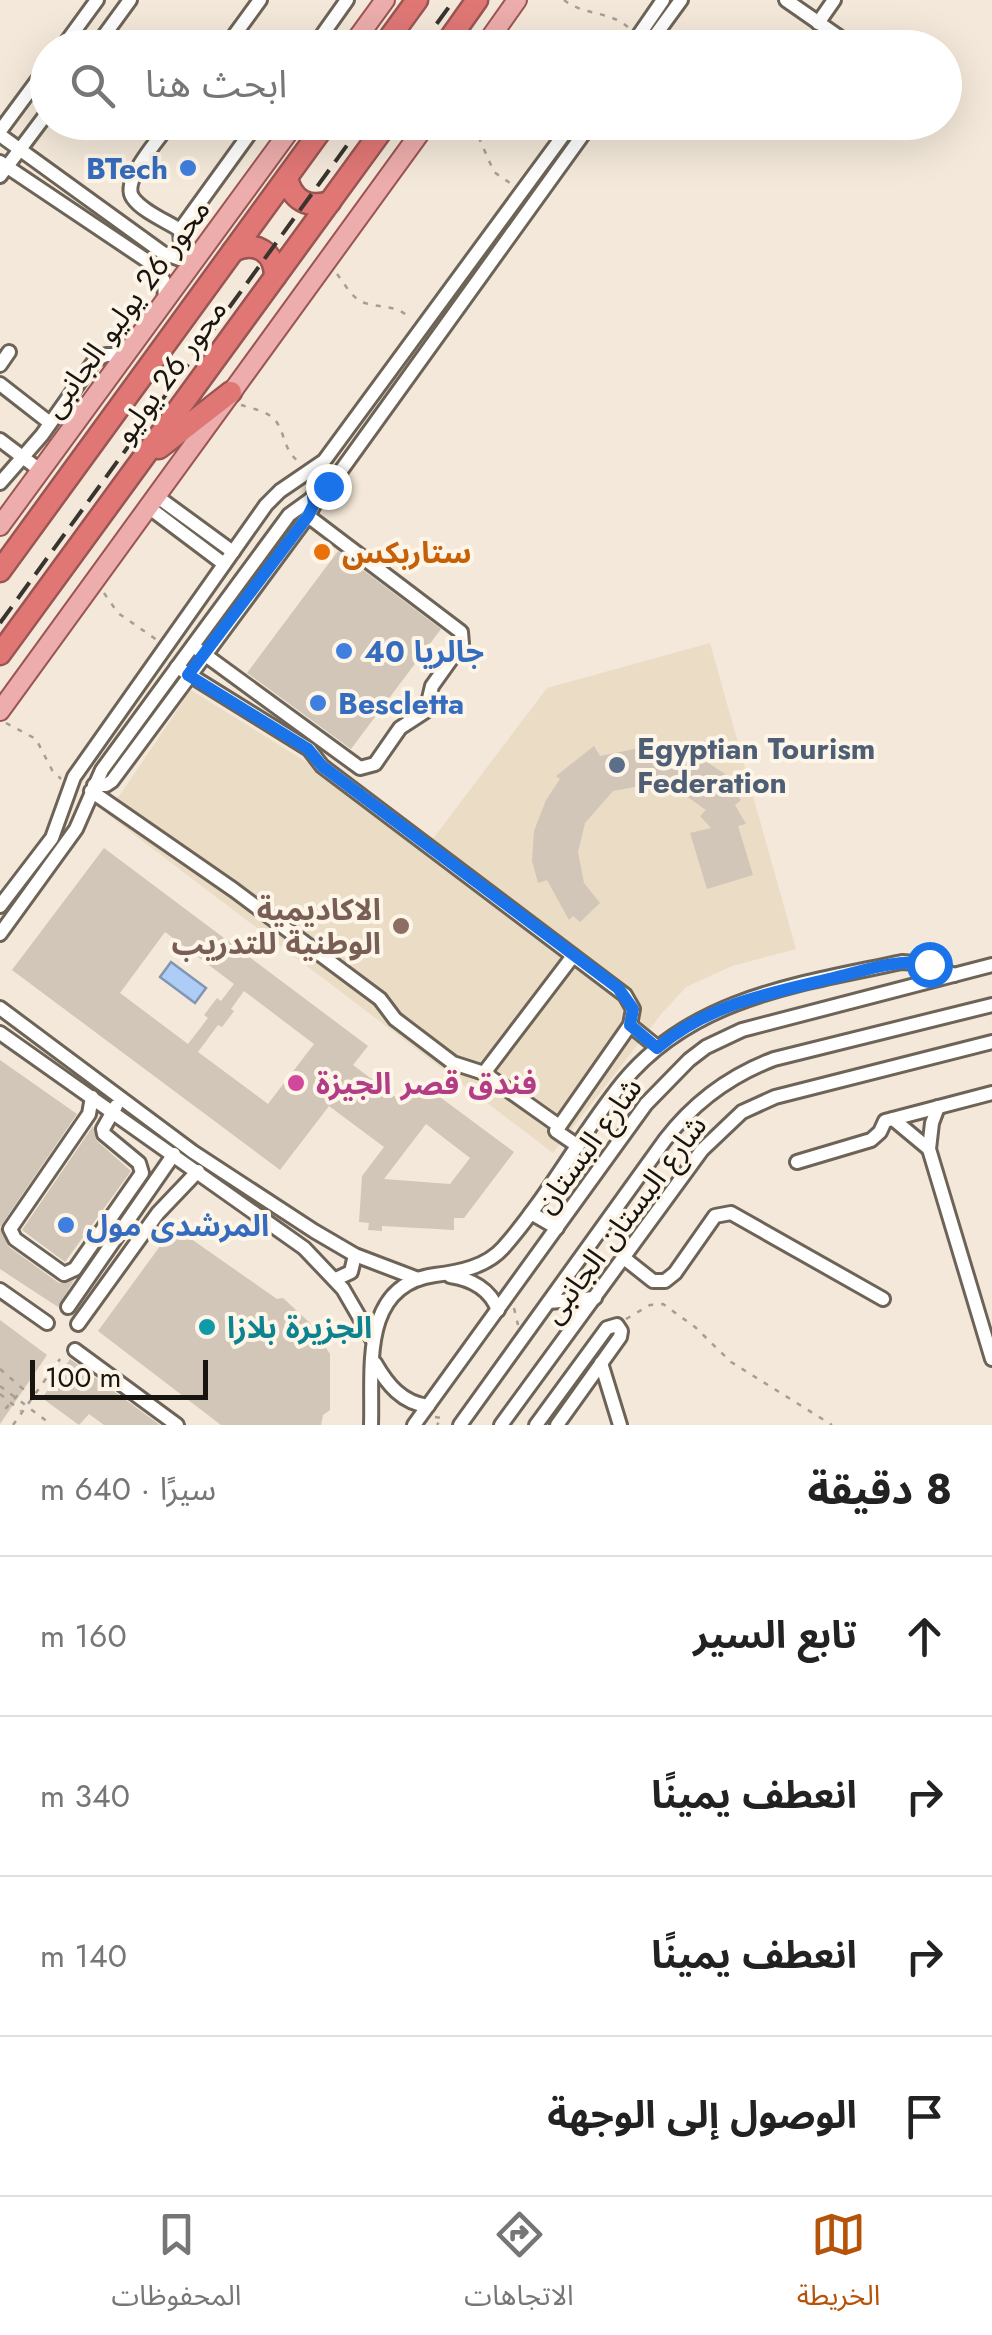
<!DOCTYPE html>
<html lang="ar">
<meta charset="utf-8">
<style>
:root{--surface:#fff;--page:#f6f6f6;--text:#222;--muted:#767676;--line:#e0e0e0;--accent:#b45309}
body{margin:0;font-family:Jost,"Noto Sans Arabic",sans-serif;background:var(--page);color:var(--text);direction:rtl}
.scale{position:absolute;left:30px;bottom:25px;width:178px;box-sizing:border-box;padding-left:10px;border:5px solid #181510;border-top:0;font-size:28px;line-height:35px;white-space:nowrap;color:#181510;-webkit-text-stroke:8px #fef5e9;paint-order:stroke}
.stop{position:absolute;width:30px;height:30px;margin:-22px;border:8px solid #1a73e8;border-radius:50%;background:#fff}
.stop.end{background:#1a73e8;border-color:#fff;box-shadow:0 2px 10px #0008}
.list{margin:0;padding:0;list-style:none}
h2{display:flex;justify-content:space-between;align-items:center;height:130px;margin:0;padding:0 40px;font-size:42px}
h2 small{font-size:32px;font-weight:400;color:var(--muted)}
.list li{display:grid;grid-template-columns:65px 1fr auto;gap:30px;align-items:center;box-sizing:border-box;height:160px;padding:0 40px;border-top:2px solid var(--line)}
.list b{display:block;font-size:38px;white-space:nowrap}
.list em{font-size:32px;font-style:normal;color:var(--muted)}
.icon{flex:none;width:55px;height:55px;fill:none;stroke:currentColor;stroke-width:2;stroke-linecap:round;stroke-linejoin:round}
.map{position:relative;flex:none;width:992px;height:1425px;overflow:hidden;direction:ltr}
.search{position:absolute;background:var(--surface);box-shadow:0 10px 40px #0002;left:30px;right:30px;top:30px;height:110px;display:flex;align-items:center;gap:25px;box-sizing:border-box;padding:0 35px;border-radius:55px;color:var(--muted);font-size:38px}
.sheet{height:770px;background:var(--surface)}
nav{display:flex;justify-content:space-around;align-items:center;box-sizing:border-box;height:140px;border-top:2px solid var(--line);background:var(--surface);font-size:28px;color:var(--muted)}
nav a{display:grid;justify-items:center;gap:5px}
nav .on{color:var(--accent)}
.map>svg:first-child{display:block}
</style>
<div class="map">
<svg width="992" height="1425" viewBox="0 0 992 1425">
<rect width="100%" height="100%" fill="#f3e8d9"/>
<polygon fill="#ebdcc6" points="710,643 796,949 732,966 686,987 663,1012 553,1153 107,814 191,690 432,840 547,688"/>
<polygon fill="#aecdf6" stroke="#8196b1" stroke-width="2.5" points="171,962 206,988 195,1003 160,977"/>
<g fill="#d1c6b8" fill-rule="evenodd">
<polygon points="338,551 441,629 351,749 247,673"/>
<polygon points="594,746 600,756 644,747 679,752 701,758 725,774 722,777 733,785 730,788 741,800 735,805 746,824 738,826 753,875 707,889 690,833 711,828 700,816 706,810 679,791 660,787 640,786 613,791 585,823 578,852 584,883 600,903 580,922 573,916 569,920 547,880 538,883 532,861 534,831 546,800 560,779 556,776"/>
<path d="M 104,848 L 368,1046 L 353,1065 L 405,1104 L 421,1083 L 514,1152 L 464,1218 L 454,1218 L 454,1230 L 382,1226 L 382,1231 L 368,1230 L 369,1223 L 359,1222 L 362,1176 L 384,1147 L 329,1106 L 280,1170 L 12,970 ZM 165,932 L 234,984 L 221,1001 L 217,998 L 204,1015 L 208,1018 L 188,1044 L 120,993 ZM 244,991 L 314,1044 L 268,1104 L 198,1052 L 218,1025 L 222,1027 L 234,1011 L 231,1009 ZM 426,1124 L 470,1158 L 450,1184 L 384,1179 Z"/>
<polygon points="0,1060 77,1114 0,1227 9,1247 59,1283 74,1280 58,1307 0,1269"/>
<polygon points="93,1126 97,1141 131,1171 65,1262 22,1230"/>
<polygon points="174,1227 277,1299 283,1298 310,1323 330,1354 330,1410 323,1415 321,1425 221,1425 98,1331"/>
<polygon points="0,1320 47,1355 0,1424"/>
<polygon points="70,1359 160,1425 104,1425 89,1414 79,1425 42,1398"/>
</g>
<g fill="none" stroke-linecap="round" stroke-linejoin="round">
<g stroke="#6d6457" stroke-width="18">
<g id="minor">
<polyline points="786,0 855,48"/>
<polyline points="818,23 834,0"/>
<polyline points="62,48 97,0"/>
<polyline points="95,48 130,0"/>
<polyline points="225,48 260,0"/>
<polyline points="313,48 347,0"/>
<polyline points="630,48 663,0"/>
<polyline points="646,48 681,0"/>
<path d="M 171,122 C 160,138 120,181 133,198 C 142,211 166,221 180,230"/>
<polyline points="0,131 48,66"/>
<polyline points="0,135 163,253 180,259 198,257"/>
<polyline points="0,162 152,264 164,281 165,299"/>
<polyline points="0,176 48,112"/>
<polyline points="200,254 181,245 180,230 258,122"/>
<polyline points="0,365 9,352"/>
<polyline points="0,384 50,423"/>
<polyline points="0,440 41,471"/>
<polyline points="0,483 42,435 95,360 106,355 126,355"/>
<polyline points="155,495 233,552"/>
<polyline points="147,506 224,564"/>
<polyline points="193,646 360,768 375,764 400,728 426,711 432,686 462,644 461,632 308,516"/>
<polyline points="177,667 309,749 322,766 625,995 633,1009 630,1025 556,1131 578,1146"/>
<polyline points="94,785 106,785 112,781 308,516 314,505 313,496"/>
<polyline points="91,791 234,890 380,999 395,1019 453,1063 484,1073 559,1126"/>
<polyline points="0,906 52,838 74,777 266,505 280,491 324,461 573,122"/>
<polyline points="0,934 76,829 102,770 183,659 289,515 329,486 340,472 592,122"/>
<polyline points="0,1008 193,1152 314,1231 355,1255 418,1279"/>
<polyline points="630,1025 657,1047"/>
<polyline points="0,1033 304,1248 343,1289 372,1339"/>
<polyline points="484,1073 573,956"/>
<polyline points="92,1097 89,1114 10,1229 15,1239 64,1274 75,1269 142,1173 139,1163 104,1134 103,1129 116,1106"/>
<polyline points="938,1107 932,1123 929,1149 992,1359"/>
<polyline points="893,1119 929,1149"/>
<polyline points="797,1162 871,1140 880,1132 885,1121 992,1093"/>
<polyline points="531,1213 557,1228"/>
<polyline points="624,1258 653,1281 665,1281 675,1273 715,1216 731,1213 883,1299"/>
<path d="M 450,1276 C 471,1279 490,1289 498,1310"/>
<polyline points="336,1279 351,1272 355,1255"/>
<polyline points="0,1290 47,1323"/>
<polyline points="549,1302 595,1298"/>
<polyline points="68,1307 174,1154"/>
<polyline points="78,1324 158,1213 198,1171"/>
<polyline points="75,1350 177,1425"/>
<path d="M 375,1363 C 387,1384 402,1403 428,1406"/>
<polyline points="601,1363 620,1425"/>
<path d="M 371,1425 C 373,1371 359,1285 435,1275 C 459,1272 486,1267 503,1248 C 549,1196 580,1135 623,1082 C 693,997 800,984 902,962 L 929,964 L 954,975"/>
<polyline points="414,1425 646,1104 689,1060 706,1047 742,1030 992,965"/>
<path d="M 460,1425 L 665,1140 C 694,1102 729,1076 774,1059 L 992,1005"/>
<polyline points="501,1425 702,1150 742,1112 775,1097 992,1042"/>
<polyline points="536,1425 607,1328 617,1325 621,1331 620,1337 557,1425"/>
</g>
</g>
<g stroke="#9a5552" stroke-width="22">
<g id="major">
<polyline points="350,48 385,0"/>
<polyline points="483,48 517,0"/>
<polyline points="0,526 296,122"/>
<polyline points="0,711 428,122"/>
</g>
</g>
<g stroke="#9a5552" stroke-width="25">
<g id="highway">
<polyline points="382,48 417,0"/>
<polyline points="443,48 477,0"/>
<path d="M 287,178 C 292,200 308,209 330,202"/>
<path d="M 233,251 C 256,240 275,252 275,277"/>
<polyline points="159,448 231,392"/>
<polyline points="0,571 327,122"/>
<polyline points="0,654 388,122"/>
</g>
</g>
<g stroke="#a69e93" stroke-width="2.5" stroke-dasharray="5 8" stroke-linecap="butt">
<path d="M 564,0 C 584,16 609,10 629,28"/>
<polyline points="442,123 479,138 494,172 510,183"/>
<path d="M 337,274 C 345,284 352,299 365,303 C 384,309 396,304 411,319"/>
<path d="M 241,405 C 251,408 265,411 273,418 C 286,430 281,448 299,462"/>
<polyline points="104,593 118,613 157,640"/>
<polyline points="6,723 36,739 52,770 61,779"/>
<polyline points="514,1308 518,1325"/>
<polyline points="626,1319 650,1305 663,1304 695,1327 731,1362 832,1425"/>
<polyline points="0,1369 23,1389 0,1415"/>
<polyline points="0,1386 52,1425"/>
<polyline points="0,1394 21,1411"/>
<polyline points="435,1417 442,1418 437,1425"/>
<polyline points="13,1425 60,1359"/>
</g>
<use href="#minor" stroke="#fff" stroke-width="12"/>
<use href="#major" stroke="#ecadac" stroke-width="18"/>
<use href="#highway" stroke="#e07775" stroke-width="20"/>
<g stroke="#39342e" stroke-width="4" stroke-dasharray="20 10" stroke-linecap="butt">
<polyline points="419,48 454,0"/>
<polyline points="0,623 364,122"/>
</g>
</g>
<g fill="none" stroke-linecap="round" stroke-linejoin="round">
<path stroke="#1a73e8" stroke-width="12" d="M 328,486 L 313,496 L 314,504 L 308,516 L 188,675 L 308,749 L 322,766 L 618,988 L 633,1009 L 630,1025 L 657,1048 C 707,1005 767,994 829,979 C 861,972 895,958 929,964"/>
</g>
<g fill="#3f7fe0" stroke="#fef5e9" stroke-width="4">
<circle cx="188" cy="168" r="10"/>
<circle cx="344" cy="651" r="10"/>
<circle cx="318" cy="703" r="10"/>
<circle cx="66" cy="1225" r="10"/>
</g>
<circle fill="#e8710a" stroke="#fef5e9" stroke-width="4" cx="322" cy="552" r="10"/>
<circle fill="#5c6f8a" stroke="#fef5e9" stroke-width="4" cx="617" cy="765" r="10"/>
<circle fill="#8d6e63" stroke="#fef5e9" stroke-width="4" cx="401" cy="926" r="10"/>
<circle fill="#d1479c" stroke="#fef5e9" stroke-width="4" cx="296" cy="1083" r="10"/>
<circle fill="#0f9aa8" stroke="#fef5e9" stroke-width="4" cx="207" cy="1327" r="10"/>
<g text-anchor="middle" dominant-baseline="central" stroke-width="8" stroke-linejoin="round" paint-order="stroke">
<g font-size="30" font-weight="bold" fill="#366cbe" stroke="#fef5e9" text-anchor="start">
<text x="168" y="168" text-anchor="end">BTech</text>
<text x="364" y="651">جالريا 40</text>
<text x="338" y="703">Bescletta</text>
<text x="86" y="1225">المرشدى مول</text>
</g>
<g font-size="30" fill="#181510" stroke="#fef5e9">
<text transform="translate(126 308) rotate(-54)">محور 26 يوليو الجانبى</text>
<text transform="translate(170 371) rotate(-54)">محور 26 يوليو</text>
<text transform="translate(588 1145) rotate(-54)">شارع البستان</text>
<text transform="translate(624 1219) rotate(-53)">شارع البستان الجانبى</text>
</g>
<g font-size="30" font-weight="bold" fill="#c56008" stroke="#fef5e9" text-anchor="start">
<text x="342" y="552">ستاربكس</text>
</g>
<g font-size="30" font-weight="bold" fill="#4e5e75" stroke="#fef5e9" text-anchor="start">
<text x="637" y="748">Egyptian Tourism<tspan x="637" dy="34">Federation</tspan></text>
</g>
<g font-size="30" font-weight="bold" fill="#785e54" stroke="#fef5e9" text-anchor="end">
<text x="381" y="909">الاكاديمية<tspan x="381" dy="34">الوطنية للتدريب</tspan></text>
</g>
<g font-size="30" font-weight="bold" fill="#b23c85" stroke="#fef5e9" text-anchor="start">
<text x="316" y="1083">فندق قصر الجيزة</text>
</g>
<g font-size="30" font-weight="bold" fill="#0d838f" stroke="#fef5e9" text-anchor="start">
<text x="227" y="1327">الجزيرة بلازا</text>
</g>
</g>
</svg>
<div class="scale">100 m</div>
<div class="stop" style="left:929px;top:964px"></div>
<div class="stop end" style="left:328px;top:486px"></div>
<div class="search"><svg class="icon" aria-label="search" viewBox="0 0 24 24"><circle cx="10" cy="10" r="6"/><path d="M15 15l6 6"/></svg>ابحث هنا</div>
</div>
<section class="sheet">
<h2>8 دقيقة<small>سيرًا · 640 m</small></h2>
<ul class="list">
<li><svg class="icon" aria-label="ahead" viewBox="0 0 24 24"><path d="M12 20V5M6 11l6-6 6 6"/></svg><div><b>تابع السير</b></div><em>160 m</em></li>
<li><svg class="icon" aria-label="right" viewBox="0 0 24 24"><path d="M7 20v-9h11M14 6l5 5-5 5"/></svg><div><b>انعطف يمينًا</b></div><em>340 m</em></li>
<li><svg class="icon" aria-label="right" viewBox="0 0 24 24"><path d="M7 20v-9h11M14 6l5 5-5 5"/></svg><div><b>انعطف يمينًا</b></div><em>140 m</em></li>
<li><svg class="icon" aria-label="arrive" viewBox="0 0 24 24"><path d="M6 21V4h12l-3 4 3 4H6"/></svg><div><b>الوصول إلى الوجهة</b></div></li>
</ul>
</section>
<nav>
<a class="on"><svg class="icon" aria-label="map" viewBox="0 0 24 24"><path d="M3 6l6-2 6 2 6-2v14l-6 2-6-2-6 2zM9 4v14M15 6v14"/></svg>الخريطة</a>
<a><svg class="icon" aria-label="directions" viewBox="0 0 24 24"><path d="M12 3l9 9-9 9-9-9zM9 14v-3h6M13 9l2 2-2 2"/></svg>الاتجاهات</a>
<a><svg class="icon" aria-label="saved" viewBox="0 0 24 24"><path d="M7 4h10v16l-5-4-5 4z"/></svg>المحفوظات</a>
</nav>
